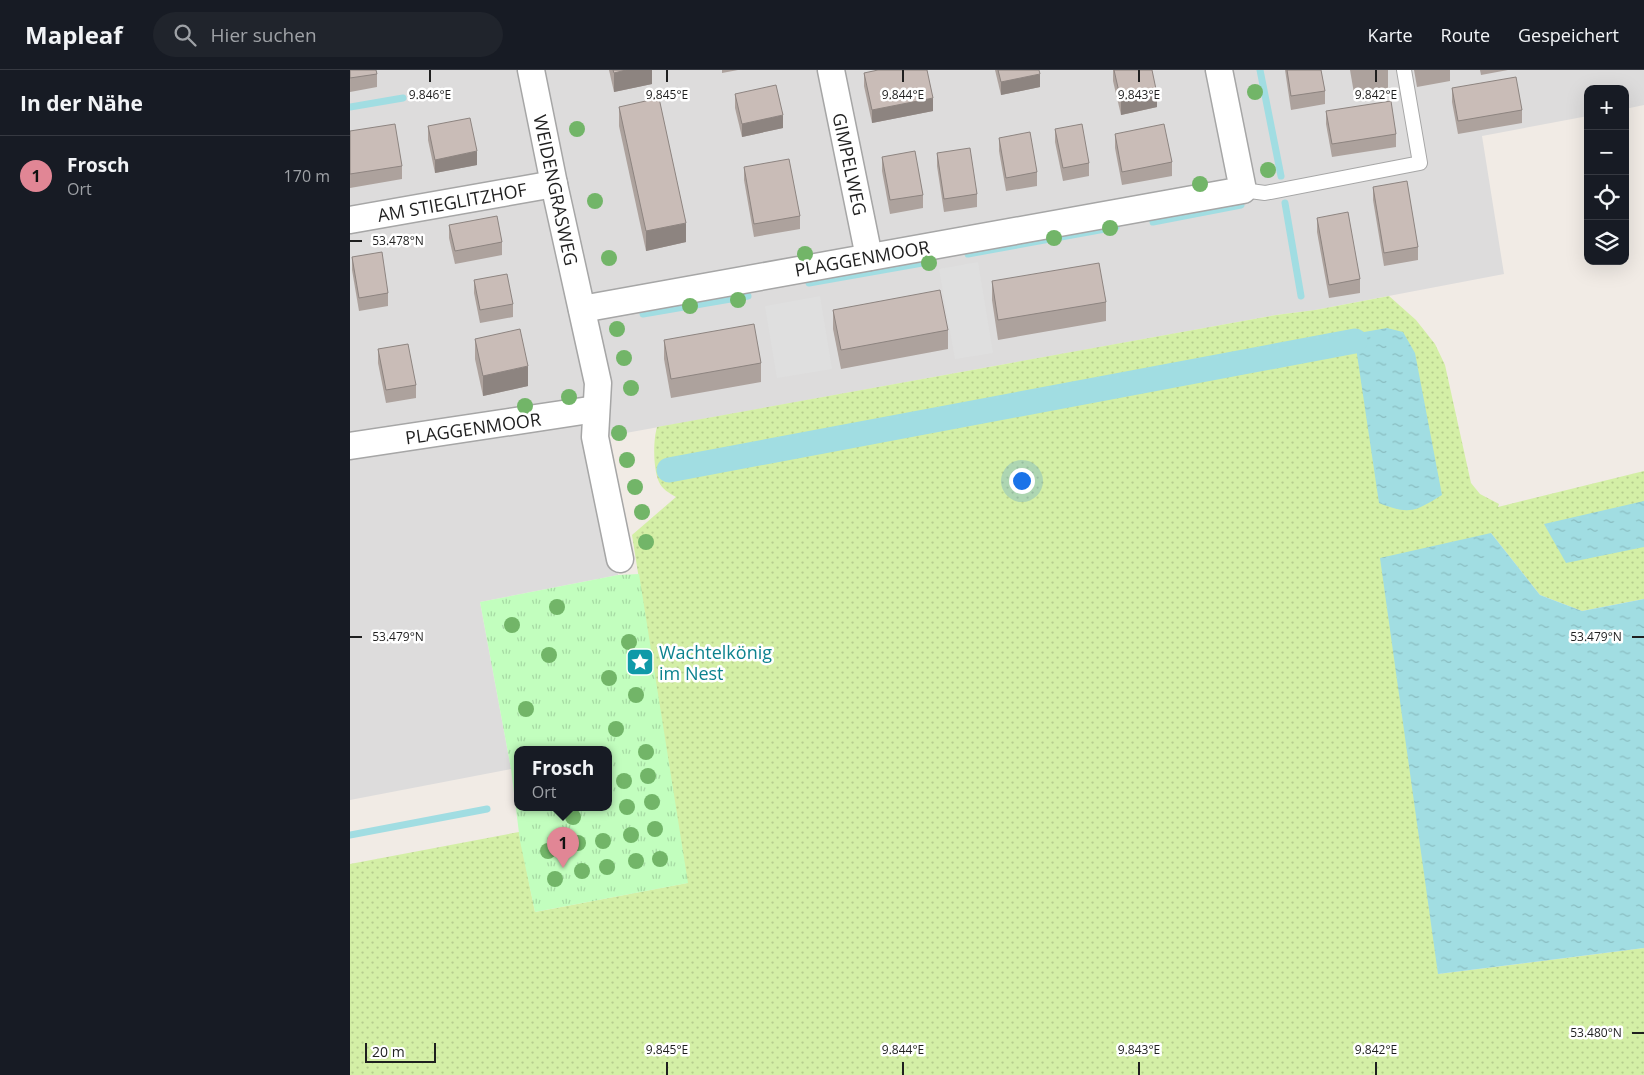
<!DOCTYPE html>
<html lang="de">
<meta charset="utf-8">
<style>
:root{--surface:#171b24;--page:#20242c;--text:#f1f3f6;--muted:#9ea1a6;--line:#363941;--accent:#e18695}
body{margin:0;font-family:"Open Sans",sans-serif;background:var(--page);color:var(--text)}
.controls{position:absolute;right:15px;top:15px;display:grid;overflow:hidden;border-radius:10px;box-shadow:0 5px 20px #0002}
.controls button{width:45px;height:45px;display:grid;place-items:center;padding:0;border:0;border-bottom:1px solid var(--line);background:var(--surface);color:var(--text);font:25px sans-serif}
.scale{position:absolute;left:15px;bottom:12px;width:71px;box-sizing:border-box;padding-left:5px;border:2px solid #1f1f1f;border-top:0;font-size:14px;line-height:18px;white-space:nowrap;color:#1f1f1f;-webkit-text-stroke:4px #fff;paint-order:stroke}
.you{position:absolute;left:671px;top:410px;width:18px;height:18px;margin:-12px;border:4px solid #fff;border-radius:50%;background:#1a73e8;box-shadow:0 0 0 8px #1a73e833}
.badge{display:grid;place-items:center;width:32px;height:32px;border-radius:50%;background:var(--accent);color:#111;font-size:16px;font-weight:700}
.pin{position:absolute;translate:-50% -41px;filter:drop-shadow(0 1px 2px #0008)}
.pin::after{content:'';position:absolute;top:26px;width:18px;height:15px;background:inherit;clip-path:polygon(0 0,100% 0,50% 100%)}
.popup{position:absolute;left:164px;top:676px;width:98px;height:65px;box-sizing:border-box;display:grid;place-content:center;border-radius:10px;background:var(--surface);filter:drop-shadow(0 1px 4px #0005);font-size:16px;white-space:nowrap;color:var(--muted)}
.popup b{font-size:19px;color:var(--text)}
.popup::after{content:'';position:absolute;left:50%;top:100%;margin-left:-10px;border:10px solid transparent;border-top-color:var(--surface)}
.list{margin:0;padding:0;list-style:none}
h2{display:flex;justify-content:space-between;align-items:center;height:65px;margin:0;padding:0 20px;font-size:21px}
h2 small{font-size:16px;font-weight:400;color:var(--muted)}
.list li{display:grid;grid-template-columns:32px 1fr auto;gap:15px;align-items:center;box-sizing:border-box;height:80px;padding:0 20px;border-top:1px solid var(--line)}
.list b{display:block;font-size:19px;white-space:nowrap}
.list p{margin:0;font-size:16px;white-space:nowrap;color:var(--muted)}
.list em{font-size:16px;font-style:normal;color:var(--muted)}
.icon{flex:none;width:28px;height:28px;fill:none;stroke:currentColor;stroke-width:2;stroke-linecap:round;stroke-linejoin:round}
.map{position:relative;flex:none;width:1294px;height:1005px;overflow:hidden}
header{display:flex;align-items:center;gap:30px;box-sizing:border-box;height:70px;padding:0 25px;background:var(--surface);border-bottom:1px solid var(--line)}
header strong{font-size:24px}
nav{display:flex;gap:28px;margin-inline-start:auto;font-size:18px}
.search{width:350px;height:45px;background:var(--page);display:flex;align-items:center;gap:12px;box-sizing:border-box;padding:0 18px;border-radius:28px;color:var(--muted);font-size:19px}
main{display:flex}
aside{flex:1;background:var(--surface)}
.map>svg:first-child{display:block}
</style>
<header>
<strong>Mapleaf</strong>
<div class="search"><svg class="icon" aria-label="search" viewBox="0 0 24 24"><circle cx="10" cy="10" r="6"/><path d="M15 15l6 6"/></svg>Hier suchen</div>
<nav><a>Karte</a><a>Route</a><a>Gespeichert</a></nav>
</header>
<main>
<aside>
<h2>In der Nähe<small></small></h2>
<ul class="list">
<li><span class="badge">1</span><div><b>Frosch</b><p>Ort</p></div><em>170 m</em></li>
</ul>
</aside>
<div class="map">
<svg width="1294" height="1005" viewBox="0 0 1294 1005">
<defs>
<pattern id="grass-dots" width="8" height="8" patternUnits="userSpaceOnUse" patternTransform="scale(1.25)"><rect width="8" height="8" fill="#d4efa6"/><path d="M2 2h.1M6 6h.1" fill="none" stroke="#b6cc8e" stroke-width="1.8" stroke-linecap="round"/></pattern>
<pattern id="park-tufts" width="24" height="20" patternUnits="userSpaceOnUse" patternTransform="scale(1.25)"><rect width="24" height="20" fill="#c2febe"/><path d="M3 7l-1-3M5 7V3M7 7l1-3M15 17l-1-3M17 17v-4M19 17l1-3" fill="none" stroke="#a6d9a3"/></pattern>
<pattern id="water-ripples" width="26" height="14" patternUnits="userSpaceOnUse" patternTransform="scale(1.25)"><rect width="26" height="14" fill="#a1dde2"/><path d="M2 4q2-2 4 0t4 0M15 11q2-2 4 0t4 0" fill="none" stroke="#8abdc1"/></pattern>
</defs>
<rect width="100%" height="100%" fill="#f1ebe5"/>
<polygon fill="#dddcdc" points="0,0 1294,0 1294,35 1275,39 1275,19 1238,19 1238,46 1132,66 1154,204 965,240 926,245 248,368 268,505 130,532 161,699 0,730"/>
<path fill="url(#grass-dots)" d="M 1039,226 L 1066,250 L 1085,274 L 1095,295 L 1121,413 L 1130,424 L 1149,434 L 1148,437 L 1294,401 L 1294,529 L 1232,541 L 1190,525 L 1141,463 L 1088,904 L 1294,878 L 1294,1005 L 0,1005 L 0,794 L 169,762 L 185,842 L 337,813 L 282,465 L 326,427 C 319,423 312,419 309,412 C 303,398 303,371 307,357 L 926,245 L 965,240 Z"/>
<path fill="url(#park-tufts)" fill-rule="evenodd" d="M 289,504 L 338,813 L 185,842 L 170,771 L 161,699 L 130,532 L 268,505 ZM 168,679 L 258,679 L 258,737 L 168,737 Z"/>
<g fill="#dfdfdf">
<polygon points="628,192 643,283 605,289 589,199"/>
<polygon points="470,226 482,299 427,308 415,236"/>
</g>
<g fill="url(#water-ripples)">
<path d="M 1037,258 L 1053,262 L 1065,283 L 1092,425 C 1064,442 1060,445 1029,433 L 1005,271 L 1014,262 Z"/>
<polygon points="1294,431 1294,477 1216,493 1194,454"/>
<polygon points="1141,463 1190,525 1232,541 1294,529 1294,878 1088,904 1030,488"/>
</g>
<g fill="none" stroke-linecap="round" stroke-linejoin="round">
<g stroke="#a1dde2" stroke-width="7">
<polyline points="910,0 931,106"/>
<polyline points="0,37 53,28"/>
<polyline points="935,133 951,226"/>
<polyline points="803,152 891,135"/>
<polyline points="618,184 766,157"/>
<polyline points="459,213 578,192"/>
<polyline points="293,244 398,226"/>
<polyline points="0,765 137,739"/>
</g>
<polyline stroke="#a1dde2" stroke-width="25" points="319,400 1005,271"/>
<g stroke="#a6a6a6" stroke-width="16">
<polyline id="lane" points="893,120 915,123 1070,93 1054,0"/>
</g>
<g stroke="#a6a6a6" stroke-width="29">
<g id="street">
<polyline points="181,0 204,114 248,313 245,367 270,489"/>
<polyline points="481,0 519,187"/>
<polyline points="0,150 204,114"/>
<polyline points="232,239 893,120 869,0"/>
<polyline points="0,376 246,339"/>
</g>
</g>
<use href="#lane" stroke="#fff" stroke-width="14"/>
<use href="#street" stroke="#fff" stroke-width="26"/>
</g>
<g fill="#72b568">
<circle cx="905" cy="22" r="8"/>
<circle cx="227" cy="59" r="8"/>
<circle cx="918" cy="100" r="8"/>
<circle cx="850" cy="114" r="8"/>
<circle cx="245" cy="131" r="8"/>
<circle cx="760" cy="158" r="8"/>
<circle cx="704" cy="168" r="8"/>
<circle cx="455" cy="184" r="8"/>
<circle cx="259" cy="188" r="8"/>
<circle cx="579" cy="193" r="8"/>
<circle cx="388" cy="230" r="8"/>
<circle cx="340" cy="236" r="8"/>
<circle cx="267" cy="259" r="8"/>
<circle cx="274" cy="288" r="8"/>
<circle cx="281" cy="318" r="8"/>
<circle cx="219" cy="327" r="8"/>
<circle cx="175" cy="336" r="8"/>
<circle cx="269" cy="363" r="8"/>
<circle cx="277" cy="390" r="8"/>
<circle cx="285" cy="417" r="8"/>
<circle cx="292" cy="442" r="8"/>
<circle cx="296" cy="472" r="8"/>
<circle cx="207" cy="537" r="8"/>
<circle cx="162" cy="555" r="8"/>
<circle cx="279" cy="572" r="8"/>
<circle cx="199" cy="585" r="8"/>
<circle cx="259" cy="608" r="8"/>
<circle cx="286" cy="625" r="8"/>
<circle cx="176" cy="639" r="8"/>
<circle cx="266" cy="659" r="8"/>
<circle cx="296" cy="682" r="8"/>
<circle cx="298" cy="706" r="8"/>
<circle cx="274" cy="711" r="8"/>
<circle cx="302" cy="732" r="8"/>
<circle cx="277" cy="737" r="8"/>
<circle cx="223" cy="747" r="8"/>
<circle cx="305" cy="759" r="8"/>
<circle cx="281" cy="765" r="8"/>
<circle cx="253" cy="771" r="8"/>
<circle cx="228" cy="773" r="8"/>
<circle cx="198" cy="781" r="8"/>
<circle cx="310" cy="789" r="8"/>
<circle cx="286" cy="791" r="8"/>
<circle cx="257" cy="797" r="8"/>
<circle cx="232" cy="801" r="8"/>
<circle cx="205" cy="809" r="8"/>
</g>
<g fill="#ada29d">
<polygon points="0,0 27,4 27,17 0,22"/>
<polygon points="259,0 302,0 302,14 264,22"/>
<polygon points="372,0 388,0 372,3"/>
<polygon points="645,0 689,0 690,17 651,25"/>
<polygon points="763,0 802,0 807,37 771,45 763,11"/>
<polygon points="935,0 971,0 975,21 975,34 941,40"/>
<polygon points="1000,0 1038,0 1038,23 1005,29"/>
<polygon points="1064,0 1100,0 1100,11 1067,17"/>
<polygon points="1130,0 1158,0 1131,5"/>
<polygon points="514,3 583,41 522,53 514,16"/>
<polygon points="1102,18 1172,40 1172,53 1108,64 1102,32"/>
<polygon points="385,24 433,58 392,67 385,38"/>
<polygon points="269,37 336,172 296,181 269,56"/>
<polygon points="976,41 1046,64 1046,77 982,87 976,54"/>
<polygon points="78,56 127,95 85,103 78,70"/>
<polygon points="705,59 739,93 739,106 713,111 705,72"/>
<polygon points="0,61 52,96 52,109 0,118"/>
<polygon points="765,64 822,92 822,106 772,115 765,78"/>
<polygon points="649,68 687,102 687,116 656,121 649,81"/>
<polygon points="587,83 627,124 627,137 594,142 587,96"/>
<polygon points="532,87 573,125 573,138 540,144 532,101"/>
<polygon points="394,97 450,146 450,159 404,167 394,110"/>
<polygon points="1023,117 1068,177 1068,190 1034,196 1023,130"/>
<polygon points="967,148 1010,209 1010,223 979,228 967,162"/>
<polygon points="99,155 152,172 152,185 105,194 99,168"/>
<polygon points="2,187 38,223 38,236 9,241 2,200"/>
<polygon points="124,210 163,234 163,247 130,253 124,223"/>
<polygon points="642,211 756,232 756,251 648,270 642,230"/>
<polygon points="483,240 598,260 598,279 491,299 483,259"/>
<polygon points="125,269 178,316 133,326 125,289"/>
<polygon points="314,270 411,293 411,312 321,328 314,289"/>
<polygon points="28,279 66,315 66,328 36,333 28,293"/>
</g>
<g fill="#8d8480">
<polygon points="276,0 302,0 302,14 264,22 264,3"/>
<polygon points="690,4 690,17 651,25 651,12"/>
<polygon points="807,24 807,37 771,45 771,31"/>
<polygon points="583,28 583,41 522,53 522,40"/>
<polygon points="433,45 433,58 392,67 392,54"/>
<polygon points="127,81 127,95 85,103 85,90"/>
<polygon points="336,153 336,172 296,181 296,161"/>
<polygon points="178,296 178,316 133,326 133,306"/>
</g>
<g fill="#c9bcb7" stroke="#8d8480">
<polygon points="0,0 26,0 27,4 0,8"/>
<polygon points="263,0 276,0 264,3"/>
<polygon points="528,0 577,0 583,28 522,40 514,3"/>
<polygon points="648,0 689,0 690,4 651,12"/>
<polygon points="764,0 802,0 807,24 771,31"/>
<polygon points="937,0 971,0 975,21 941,26"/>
<polygon points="1166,7 1172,40 1108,51 1102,18"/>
<polygon points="426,15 433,45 392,54 385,24"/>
<polygon points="309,28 336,153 296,161 269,37"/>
<polygon points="1041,31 1046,64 982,74 976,41"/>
<polygon points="120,48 127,81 85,90 78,56"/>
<polygon points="45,54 52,96 0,104 0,61"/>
<polygon points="732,54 739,93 713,98 705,59"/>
<polygon points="814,54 822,92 772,102 765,64"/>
<polygon points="680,62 687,102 656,108 649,68"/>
<polygon points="620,78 627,124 594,129 587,83"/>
<polygon points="565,81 573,125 540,130 532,87"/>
<polygon points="439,89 450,146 404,154 394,97"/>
<polygon points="1057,111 1068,177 1034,183 1023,117"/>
<polygon points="998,142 1010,209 979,215 967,148"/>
<polygon points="147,146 152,172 105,181 99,155"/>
<polygon points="32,182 38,223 9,228 2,187"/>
<polygon points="749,193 756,232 648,250 642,211"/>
<polygon points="157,204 163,234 130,240 124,210"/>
<polygon points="590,220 598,260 491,280 483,240"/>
<polygon points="404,254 411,293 321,309 314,270"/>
<polygon points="170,259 178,296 133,306 125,269"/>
<polygon points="58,274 66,315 36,320 28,279"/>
</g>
<path fill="none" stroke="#1f1f1f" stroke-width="2" d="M 80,0 L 80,12M 317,0 L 317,12M 553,0 L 553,12M 789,0 L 789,12M 1026,0 L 1026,12M 0,171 L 12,171M 0,567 L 12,567M 1282,567 L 1294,567M 1282,963 L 1294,963M 317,992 L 317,1005M 553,992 L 553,1005M 789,992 L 789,1005M 1026,992 L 1026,1005"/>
<defs>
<g id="sight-square" transform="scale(1.4375)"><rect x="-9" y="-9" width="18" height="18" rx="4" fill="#0f9aa8" stroke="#fff"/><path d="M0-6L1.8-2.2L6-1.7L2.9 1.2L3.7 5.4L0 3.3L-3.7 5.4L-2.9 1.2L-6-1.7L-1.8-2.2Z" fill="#fff"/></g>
</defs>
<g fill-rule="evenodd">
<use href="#sight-square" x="290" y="592"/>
</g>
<g text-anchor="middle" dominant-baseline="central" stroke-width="5" stroke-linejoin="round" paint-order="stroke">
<g font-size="18" fill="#1f1f1f" stroke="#fff">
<text transform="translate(500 94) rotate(78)">GIMPELWEG</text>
<text transform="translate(206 120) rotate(78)">WEIDENGRASWEG</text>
<text transform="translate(102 132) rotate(-10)">AM STIEGLITZHOF</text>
<text transform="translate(512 188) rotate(-10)">PLAGGENMOOR</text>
<text transform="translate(123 358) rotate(-8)">PLAGGENMOOR</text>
</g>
<g font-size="18" fill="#0d838f" stroke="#fff" text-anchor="start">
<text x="309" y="582">Wachtelkönig<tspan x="309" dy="21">im Nest</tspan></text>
</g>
</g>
<g font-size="12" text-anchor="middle" fill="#1f1f1f" stroke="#fff" stroke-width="5" stroke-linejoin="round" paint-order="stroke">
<text x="80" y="29">9.846°E</text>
<text x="317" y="29">9.845°E</text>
<text x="553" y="29">9.844°E</text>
<text x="789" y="29">9.843°E</text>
<text x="1026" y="29">9.842°E</text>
<text x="48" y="175">53.478°N</text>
<text x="1246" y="571">53.479°N</text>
<text x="48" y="571">53.479°N</text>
<text x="1246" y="967">53.480°N</text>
<text x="317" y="984">9.845°E</text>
<text x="553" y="984">9.844°E</text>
<text x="789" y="984">9.843°E</text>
<text x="1026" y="984">9.842°E</text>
</g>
</svg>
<div class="controls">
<button>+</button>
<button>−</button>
<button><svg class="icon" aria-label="locate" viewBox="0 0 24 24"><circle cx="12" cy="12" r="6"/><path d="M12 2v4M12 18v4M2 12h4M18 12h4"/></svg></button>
<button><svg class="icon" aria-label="layers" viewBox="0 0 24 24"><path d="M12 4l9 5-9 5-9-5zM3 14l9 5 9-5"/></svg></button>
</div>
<div class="scale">20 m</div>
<div class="you"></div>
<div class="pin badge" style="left:213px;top:798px">1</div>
<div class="popup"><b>Frosch</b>Ort</div>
</div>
</main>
